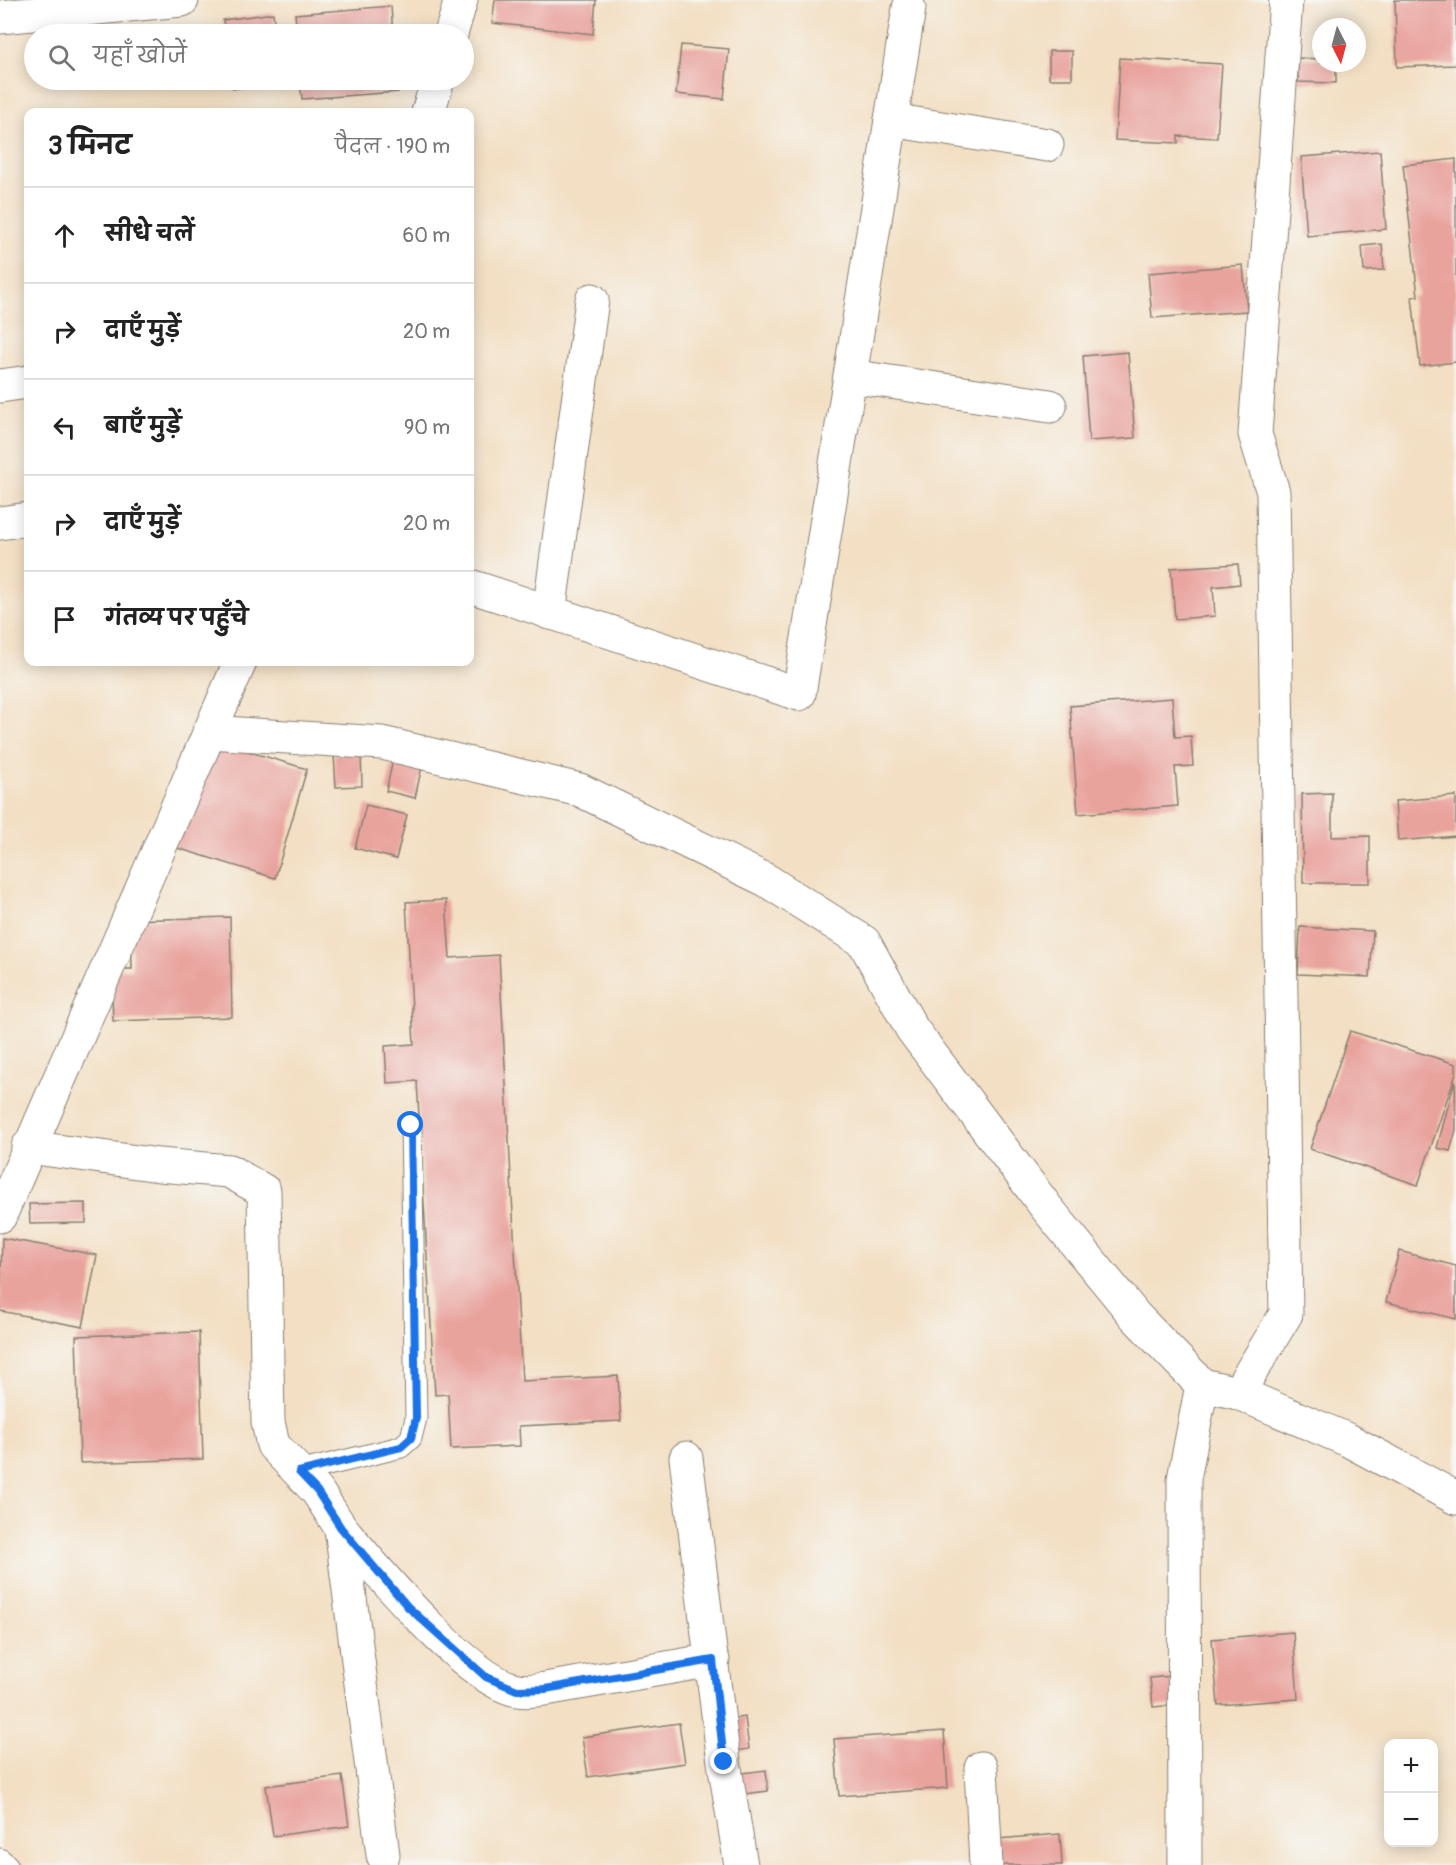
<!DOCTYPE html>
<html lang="hi">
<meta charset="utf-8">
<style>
:root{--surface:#fff;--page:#f6f6f6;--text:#222;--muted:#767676;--line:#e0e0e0}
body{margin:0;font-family:Pangolin,"Playpen Sans Deva",sans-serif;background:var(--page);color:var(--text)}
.controls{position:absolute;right:18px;bottom:18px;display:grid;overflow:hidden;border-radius:12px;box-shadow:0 3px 15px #0003}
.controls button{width:54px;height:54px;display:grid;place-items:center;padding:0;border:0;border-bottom:2px solid var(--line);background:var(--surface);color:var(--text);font:30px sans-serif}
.compass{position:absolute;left:1312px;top:18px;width:54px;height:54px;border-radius:50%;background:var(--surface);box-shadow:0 3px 15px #0003;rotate:174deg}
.stop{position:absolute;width:18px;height:18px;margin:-14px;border:4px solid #1a73e8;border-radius:50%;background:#fff}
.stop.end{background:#1a73e8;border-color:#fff;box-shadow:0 2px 6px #0008}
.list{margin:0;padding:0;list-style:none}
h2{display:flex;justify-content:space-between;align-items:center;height:78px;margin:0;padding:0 24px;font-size:26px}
h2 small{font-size:20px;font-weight:400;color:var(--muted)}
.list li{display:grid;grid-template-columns:39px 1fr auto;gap:18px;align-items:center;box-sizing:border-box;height:96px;padding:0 24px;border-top:2px solid var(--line)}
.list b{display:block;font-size:22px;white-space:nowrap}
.list em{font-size:20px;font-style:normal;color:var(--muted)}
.icon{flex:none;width:33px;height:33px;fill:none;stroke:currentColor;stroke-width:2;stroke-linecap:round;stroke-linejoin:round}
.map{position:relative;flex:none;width:1456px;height:1865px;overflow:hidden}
.search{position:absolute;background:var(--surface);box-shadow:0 3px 15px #0003;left:24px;top:24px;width:450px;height:66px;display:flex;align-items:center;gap:15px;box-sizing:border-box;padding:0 21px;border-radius:33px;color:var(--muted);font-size:22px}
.panel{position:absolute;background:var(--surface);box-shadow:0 3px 15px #0003;left:24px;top:108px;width:450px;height:558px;border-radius:12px}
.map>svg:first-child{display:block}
</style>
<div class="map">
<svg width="1456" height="1865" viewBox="0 0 1456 1865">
<rect width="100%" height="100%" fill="#f6f6f2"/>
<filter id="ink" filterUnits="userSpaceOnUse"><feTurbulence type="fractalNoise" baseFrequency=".0167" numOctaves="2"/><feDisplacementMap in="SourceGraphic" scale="12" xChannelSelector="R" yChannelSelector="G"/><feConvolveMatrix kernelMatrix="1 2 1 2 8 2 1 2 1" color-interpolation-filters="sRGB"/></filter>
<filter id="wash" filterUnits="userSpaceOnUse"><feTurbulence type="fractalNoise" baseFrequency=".008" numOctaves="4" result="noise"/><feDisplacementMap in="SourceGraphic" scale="24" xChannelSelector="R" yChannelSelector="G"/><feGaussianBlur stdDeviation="1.35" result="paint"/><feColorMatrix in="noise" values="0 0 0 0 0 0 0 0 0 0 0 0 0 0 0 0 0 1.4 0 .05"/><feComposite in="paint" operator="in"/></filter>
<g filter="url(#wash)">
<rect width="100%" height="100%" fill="#f3dfc3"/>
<g id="blocks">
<g fill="#e9a39d">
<polygon points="495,0 596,0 593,34 492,23"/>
<polygon points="1395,0 1456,0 1456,65 1397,67"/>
<polygon points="391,6 393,34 297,34 295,14"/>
<polygon points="273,13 276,34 225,34 223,20"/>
<polygon points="681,45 729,49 724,99 676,94"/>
<rect x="1049" y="51" width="23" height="28"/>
<polygon points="1120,58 1222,64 1217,138 1178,136 1178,143 1115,140"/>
<polygon points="1298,58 1321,59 1321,63 1336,63 1336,83 1298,82"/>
<polygon points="232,80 284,80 285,81 233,89"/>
<polygon points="300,80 397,80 398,92 302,99"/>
<polygon points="1380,151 1386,229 1307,236 1301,157"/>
<polygon points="1456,159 1456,362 1420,366 1412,297 1418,296 1403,165"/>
<polygon points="1382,244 1384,270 1364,271 1362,246"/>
<polygon points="1243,265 1247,311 1152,318 1148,273"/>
<polygon points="1128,352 1135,438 1089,441 1083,356"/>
<polygon points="1238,564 1240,584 1213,587 1215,616 1175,619 1171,568"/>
<polygon points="1172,698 1175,737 1191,736 1193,766 1175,767 1178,806 1078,814 1070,706"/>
<polygon points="207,739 307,769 275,878 174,847"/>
<polygon points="361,753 362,786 336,787 334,754"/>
<polygon points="393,760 422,766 415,798 386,791"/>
<polygon points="1332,793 1332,837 1370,836 1370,883 1303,883 1302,794"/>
<polygon points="1456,796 1456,836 1398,841 1395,801"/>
<polygon points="366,805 407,815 396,859 355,848"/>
<polygon points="446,900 450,958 499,955 522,1381 618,1376 621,1421 519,1426 520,1446 451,1449 448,1394 435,1395 417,1081 387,1083 385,1046 414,1044 406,902"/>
<polygon points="230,917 232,1017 113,1021 111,969 132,969 131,920"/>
<polygon points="1300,927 1373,931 1370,977 1298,974"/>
<polygon points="1350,1031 1456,1064 1456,1073 1418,1185 1310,1149"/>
<polygon points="1455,1080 1456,1130 1450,1151 1437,1148"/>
<polygon points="86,1203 86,1223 30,1224 29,1204"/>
<polygon points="2,1238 97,1255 83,1327 0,1311"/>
<polygon points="1399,1251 1456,1266 1456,1319 1386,1302"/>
<polygon points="199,1332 203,1459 80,1463 76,1336"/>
<polygon points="1293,1632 1298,1699 1218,1705 1212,1639"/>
<polygon points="1172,1676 1175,1705 1153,1707 1150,1678"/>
<polygon points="745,1717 749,1749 725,1753 721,1720"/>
<polygon points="679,1723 685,1763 588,1777 582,1737"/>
<polygon points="944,1731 948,1788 839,1796 834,1739"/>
<polygon points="766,1770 768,1791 736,1795 734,1774"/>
<polygon points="342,1776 349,1826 273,1836 266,1786"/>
<polygon points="1060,1834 1062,1865 987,1865 985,1840"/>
</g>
</g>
</g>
<g filter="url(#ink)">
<use href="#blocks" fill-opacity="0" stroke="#887e70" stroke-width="1.5"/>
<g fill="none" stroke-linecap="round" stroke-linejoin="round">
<g stroke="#887e70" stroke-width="23">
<g id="service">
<polyline points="299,1472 401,1447 411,1438 416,1418 411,1124"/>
<polyline points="0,1859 7,1865"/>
</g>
</g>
<g stroke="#887e70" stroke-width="35">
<g id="minor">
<polyline points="0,17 182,0"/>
<polyline points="451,34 461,0"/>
<polyline points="428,112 438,80"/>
<polyline points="891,120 1047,145"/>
<polyline points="850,376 1050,406"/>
<polyline points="0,386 28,382"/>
<polyline points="0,523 28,519"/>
<polyline points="470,586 799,694 909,8"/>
<polyline points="549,613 592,300"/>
<polyline points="209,732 382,743 580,790 766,880 864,942 912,1029 1046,1207 1136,1317 1202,1385 1238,1393 1348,1440 1456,1498"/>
<polyline points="28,1147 159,1165 229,1171 264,1191 268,1422 273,1445 317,1491 341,1528 383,1855"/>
<polyline points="0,1216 240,662"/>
<polyline points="1238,1393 1286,1314 1273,492 1255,434 1286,0"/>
<polyline points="686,1458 724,1762 741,1865"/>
<path d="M 341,1528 C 374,1567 469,1683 518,1690 C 526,1692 537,1690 545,1689 L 713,1660"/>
<polyline points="981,1768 986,1865"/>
<polyline points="1185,1865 1184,1479 1202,1385"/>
</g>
</g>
<use href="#service" stroke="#fff" stroke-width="21"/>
<use href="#minor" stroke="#fff" stroke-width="33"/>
</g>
</g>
<g fill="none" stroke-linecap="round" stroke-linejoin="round" filter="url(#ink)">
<polyline stroke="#1a73e8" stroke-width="8" points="411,1125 416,1418 411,1438 401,1447 299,1472 317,1491 341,1528 408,1607 486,1677 517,1690 545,1689 713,1660 724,1762"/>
</g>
</svg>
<div class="controls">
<button>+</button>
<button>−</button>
</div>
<svg class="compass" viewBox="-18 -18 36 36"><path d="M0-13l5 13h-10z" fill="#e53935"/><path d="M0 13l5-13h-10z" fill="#767676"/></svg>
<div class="stop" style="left:411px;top:1125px"></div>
<div class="stop end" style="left:724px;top:1762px"></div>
<div class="search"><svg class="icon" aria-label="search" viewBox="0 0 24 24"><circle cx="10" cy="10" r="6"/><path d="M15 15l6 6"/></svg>यहाँ खोजें</div>
<section class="panel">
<h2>3 मिनट<small>पैदल · 190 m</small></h2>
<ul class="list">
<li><svg class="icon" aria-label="ahead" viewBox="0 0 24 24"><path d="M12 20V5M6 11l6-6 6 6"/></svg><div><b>सीधे चलें</b></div><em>60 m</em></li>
<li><svg class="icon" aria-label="right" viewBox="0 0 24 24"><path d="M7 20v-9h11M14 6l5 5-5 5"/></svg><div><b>दाएँ मुड़ें</b></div><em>20 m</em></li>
<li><svg class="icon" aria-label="left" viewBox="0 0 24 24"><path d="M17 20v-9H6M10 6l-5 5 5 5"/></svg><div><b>बाएँ मुड़ें</b></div><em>90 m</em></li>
<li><svg class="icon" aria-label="right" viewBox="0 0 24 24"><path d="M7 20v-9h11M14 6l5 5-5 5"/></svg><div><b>दाएँ मुड़ें</b></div><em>20 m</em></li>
<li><svg class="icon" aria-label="arrive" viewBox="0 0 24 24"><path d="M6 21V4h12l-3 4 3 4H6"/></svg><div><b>गंतव्य पर पहुँचे</b></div></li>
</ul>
</section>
</div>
